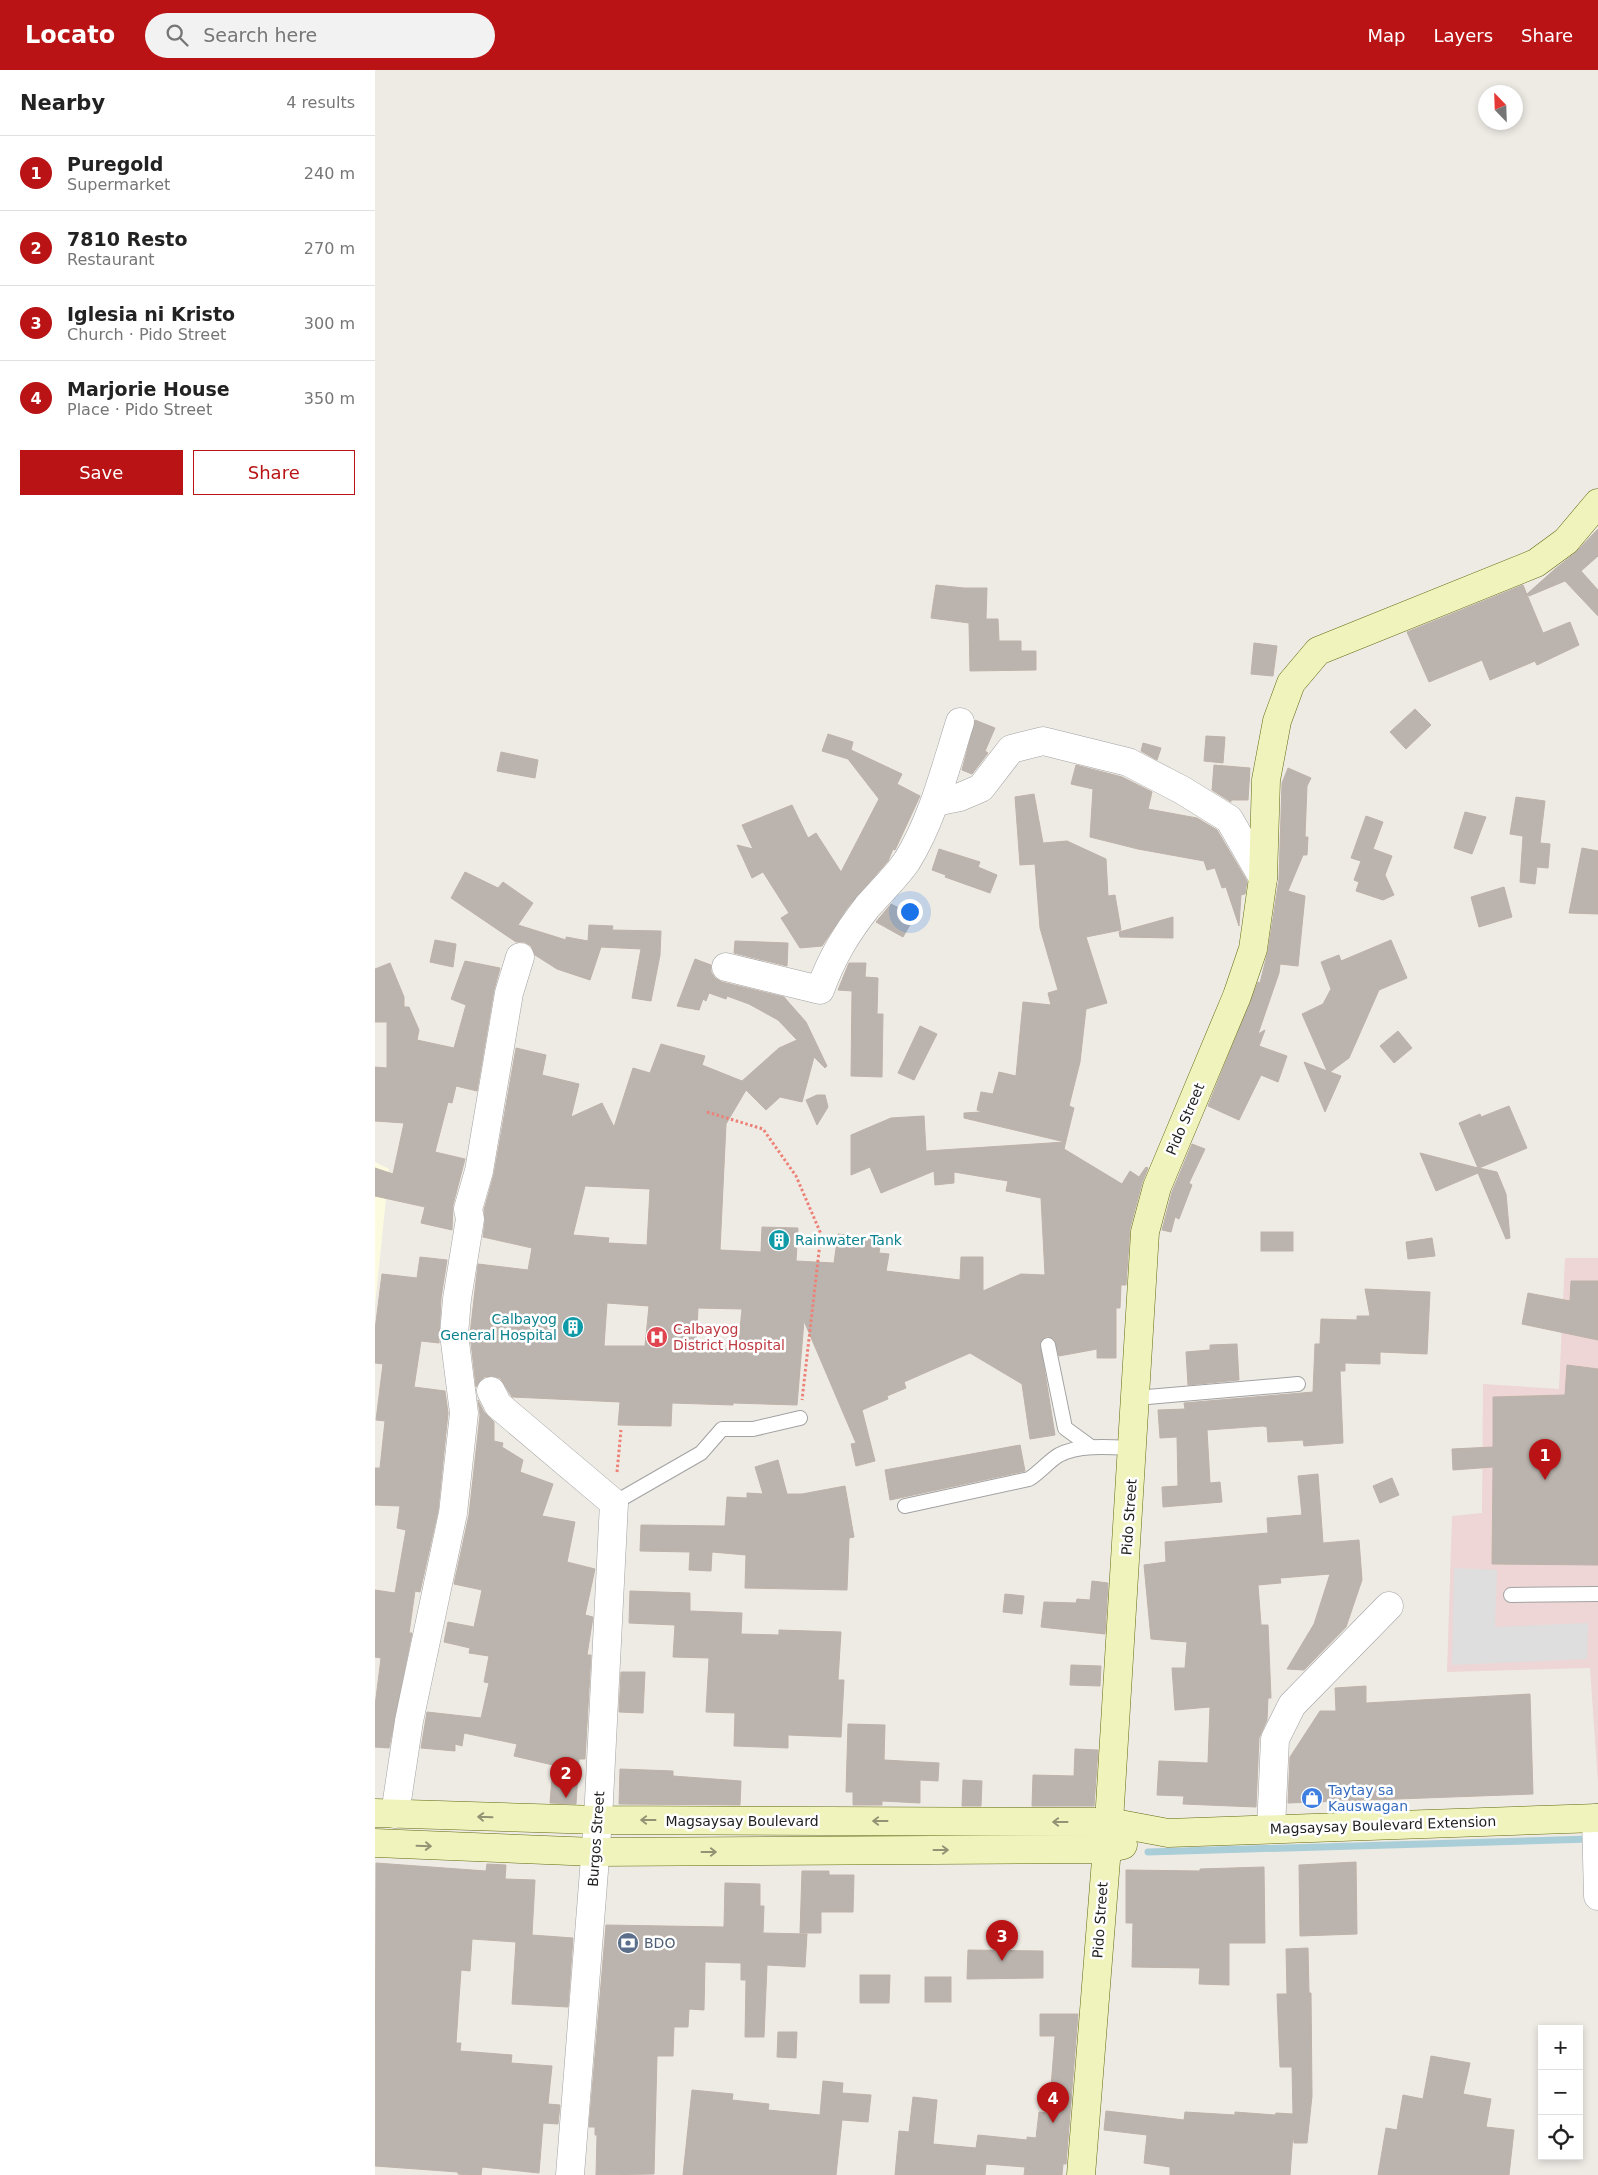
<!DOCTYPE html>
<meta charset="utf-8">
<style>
:root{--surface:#fff;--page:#f2f2f2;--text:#222;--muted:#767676;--line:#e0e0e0;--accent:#b91315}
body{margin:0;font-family:"DejaVu Sans",sans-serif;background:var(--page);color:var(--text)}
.controls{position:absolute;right:15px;bottom:15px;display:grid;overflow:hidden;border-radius:0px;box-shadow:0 2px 8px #0003}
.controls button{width:45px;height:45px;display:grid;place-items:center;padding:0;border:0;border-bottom:1px solid var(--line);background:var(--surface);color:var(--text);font:25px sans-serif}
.compass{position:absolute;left:1103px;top:15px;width:45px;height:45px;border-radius:50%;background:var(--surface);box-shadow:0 2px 8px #0003;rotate:337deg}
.you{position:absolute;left:534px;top:841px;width:18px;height:18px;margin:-12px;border:4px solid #fff;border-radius:50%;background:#1a73e8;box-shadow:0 0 0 8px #1a73e833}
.badge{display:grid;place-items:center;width:32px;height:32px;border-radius:50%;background:var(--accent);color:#fff;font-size:16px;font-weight:700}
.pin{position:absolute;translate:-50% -41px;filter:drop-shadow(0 1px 2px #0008)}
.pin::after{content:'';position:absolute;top:26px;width:18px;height:15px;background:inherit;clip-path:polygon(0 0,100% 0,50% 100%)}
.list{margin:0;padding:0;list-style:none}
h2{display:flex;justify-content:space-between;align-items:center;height:65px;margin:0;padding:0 20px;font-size:21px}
h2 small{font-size:16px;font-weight:400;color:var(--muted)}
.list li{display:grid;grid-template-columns:32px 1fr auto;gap:15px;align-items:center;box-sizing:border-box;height:75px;padding:0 20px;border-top:1px solid var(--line)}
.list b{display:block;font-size:19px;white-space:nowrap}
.list p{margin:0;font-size:16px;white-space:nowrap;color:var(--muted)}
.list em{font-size:16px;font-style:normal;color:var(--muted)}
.actions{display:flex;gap:10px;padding:15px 20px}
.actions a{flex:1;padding:11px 0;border:1px solid var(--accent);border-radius:0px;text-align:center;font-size:18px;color:var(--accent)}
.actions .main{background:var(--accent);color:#fff}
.icon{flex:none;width:28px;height:28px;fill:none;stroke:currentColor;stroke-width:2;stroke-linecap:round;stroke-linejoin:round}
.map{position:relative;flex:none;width:1223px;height:2105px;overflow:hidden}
header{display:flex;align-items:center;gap:30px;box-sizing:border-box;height:70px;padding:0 25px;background:var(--accent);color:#fff}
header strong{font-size:24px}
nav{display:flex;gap:28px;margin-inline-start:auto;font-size:18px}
.search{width:350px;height:45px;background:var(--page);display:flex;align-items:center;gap:12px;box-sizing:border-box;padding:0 18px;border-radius:28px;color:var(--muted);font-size:19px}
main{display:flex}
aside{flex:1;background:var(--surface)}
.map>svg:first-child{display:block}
</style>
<header>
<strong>Locato</strong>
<div class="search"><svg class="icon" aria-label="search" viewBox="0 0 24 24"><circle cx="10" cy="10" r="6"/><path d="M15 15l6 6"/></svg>Search here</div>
<nav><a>Map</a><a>Layers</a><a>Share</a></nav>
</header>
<main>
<aside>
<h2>Nearby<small>4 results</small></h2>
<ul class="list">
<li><span class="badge">1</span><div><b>Puregold</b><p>Supermarket</p></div><em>240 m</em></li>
<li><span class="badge">2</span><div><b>7810 Resto</b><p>Restaurant</p></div><em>270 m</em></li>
<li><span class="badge">3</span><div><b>Iglesia ni Kristo</b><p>Church · Pido Street</p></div><em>300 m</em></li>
<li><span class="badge">4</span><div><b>Marjorie House</b><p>Place · Pido Street</p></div><em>350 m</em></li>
</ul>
<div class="actions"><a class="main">Save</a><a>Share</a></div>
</aside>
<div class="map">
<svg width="1223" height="2105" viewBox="0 0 1223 2105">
<rect width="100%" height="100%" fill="#eeebe5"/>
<polygon fill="#edd6d5" points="1190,1188 1223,1188 1223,1713 1215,1598 1072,1602 1077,1446 1107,1443 1108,1314 1184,1319"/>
<polygon fill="#fcfbe0" points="0,1092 14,1099 0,1236"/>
<polygon fill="#dedede" points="1079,1498 1122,1500 1120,1557 1213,1553 1212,1589 1077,1595"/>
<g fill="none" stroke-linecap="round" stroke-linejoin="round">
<polyline stroke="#a9ced7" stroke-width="7" points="773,1782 1215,1769"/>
</g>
<g fill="#bbb4ae" stroke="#beb2a9" fill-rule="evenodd">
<polygon points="1223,459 1223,486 1206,501 1223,520 1223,546 1190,511 1154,526 1152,524 1180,499 1200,483"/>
<polygon points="561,515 589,518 612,518 611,549 623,549 624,571 646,571 646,581 661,581 661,600 595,601 594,553 556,548"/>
<polygon points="1148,515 1168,563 1195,552 1204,575 1162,595 1160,591 1115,610 1107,590 1054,612 1032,562"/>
<polygon points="879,573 902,576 898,606 876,604"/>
<polygon points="1040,639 1056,655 1031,679 1015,662"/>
<polygon points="600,650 620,658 610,681 613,683 597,704 587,700"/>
<polygon points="453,664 478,672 476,680 527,704 522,714 545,726 520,780 518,779 513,791 472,838 447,876 425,878 406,848 414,843 388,802 377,808 362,775 378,779 367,755 417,735 433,768 441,763 466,802 504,729 473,689 447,681"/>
<polygon points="831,666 850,667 848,693 829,691"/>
<polygon points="768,673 786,678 782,690 766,681"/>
<polygon points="126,682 163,690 160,708 122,701"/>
<polygon points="701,695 747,707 777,722 773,739 822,748 842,760 872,811 870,824 866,825 864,856 851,817 847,818 840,798 832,800 829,791 763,779 715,767 718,719 696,714"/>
<polygon points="839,695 875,698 873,730 856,730 856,732 837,720"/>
<polygon points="913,698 936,708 932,716 930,767 933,767 932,785 928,785 913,821 930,826 923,896 905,894 904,903 883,964 890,960 884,976 912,986 903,1012 886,1005 864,1050 833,1036 883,912 885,913 893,881 904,809 907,713"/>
<path d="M 659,724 L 668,773 L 692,771 L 731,789 L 733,826 L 740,825 L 746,860 L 711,867 L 732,933 L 711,939 L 705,992 L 694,1036 L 699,1038 L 689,1079 L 747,1114 L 755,1101 L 764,1107 L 771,1097 L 773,1098 L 767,1113 L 755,1158 L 751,1215 L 746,1215 L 745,1238 L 741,1238 L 741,1288 L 722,1288 L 722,1279 L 684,1286 L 679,1269 L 672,1266 L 665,1272 L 680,1365 L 655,1369 L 647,1314 L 595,1283 L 529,1312 L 531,1318 L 512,1326 L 513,1329 L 487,1340 L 500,1391 L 481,1396 L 476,1374 L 481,1373 L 429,1251 L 422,1335 L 358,1333 L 358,1335 L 297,1333 L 296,1356 L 243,1355 L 245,1332 L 137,1327 L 125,1308 L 117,1306 L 109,1307 L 101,1317 L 95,1264 L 103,1194 L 153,1200 L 157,1178 L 108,1167 L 110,1151 L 109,1140 L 119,1104 L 141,978 L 171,985 L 167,1005 L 204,1014 L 196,1047 L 227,1033 L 239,1057 L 258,998 L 275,1003 L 286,974 L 330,986 L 327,995 L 367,1011 L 404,978 L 422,970 L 403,950 L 374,934 L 352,926 L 351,929 L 334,923 L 331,931 L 328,929 L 324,940 L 302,936 L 320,889 L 336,895 L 336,902 L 340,908 L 347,912 L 409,927 L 431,952 L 452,996 L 450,998 L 439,987 L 427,1032 L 405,1027 L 391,1040 L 371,1020 L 351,1054 L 345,1180 L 386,1182 L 387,1157 L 423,1158 L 421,1191 L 459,1193 L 463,1164 L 506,1169 L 504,1183 L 514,1184 L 511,1201 L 585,1210 L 586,1187 L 608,1187 L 608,1221 L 646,1204 L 670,1205 L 666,1128 L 631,1121 L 633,1111 L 579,1102 L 579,1113 L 560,1115 L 559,1101 L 506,1123 L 495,1097 L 476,1105 L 476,1065 L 516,1048 L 549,1046 L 551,1081 L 690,1072 L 589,1048 L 589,1043 L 607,1042 L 602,1040 L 606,1022 L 618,1024 L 624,1002 L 641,1006 L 648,932 L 676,935 L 673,923 L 683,920 L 665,858 L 660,794 L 645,795 L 640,727 ZM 210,1116 L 275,1119 L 272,1175 L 233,1173 L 234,1168 L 198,1165 ZM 232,1233 L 274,1236 L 270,1276 L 229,1276 ZM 323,1238 L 367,1239 L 363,1279 L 321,1278 Z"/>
<polygon points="1141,727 1170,731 1165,773 1175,774 1173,798 1162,797 1160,814 1145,812 1148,766 1135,764"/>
<polygon points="1090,742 1111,747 1097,784 1079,778"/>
<polygon points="991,746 1008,752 998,779 1017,786 1010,805 1019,825 1008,830 981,821 984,812 979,810 986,791 976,788"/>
<polygon points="1207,778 1223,781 1223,844 1194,843"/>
<polygon points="564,779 605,792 603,797 622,805 615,823 570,807 571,805 557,800"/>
<polygon points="90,802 123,818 128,812 158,833 143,855 191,870 191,867 213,871 214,855 238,856 237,860 286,861 285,885 276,931 257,928 266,879 226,877 215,910 182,899 160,885 156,876 149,872 141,872 76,828"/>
<polygon points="1129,817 1137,847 1104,857 1096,827"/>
<polygon points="516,834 540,846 528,867 501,852"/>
<polygon points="798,847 798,868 745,867 744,862"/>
<polygon points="60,870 81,874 78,897 55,892"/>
<polygon points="1016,870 1032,908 1004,920 974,988 955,1002 966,1006 950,1042 929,992 952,1001 927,944 948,934 956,919 946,892 964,885 966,891"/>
<polygon points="360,871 413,873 412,896 359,883"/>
<polygon points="90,891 125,898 119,920 102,1021 81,1016 77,1033 73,1032 60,1082 90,1089 78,1135 77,1160 46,1153 50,1137 0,1126 0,1098 18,1104 29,1053 0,1051 0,997 12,998 12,952 0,952 0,899 15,893 29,927 29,937 34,937 44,960 42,970 79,978 91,935 76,929"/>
<polygon points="474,893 491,893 490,907 503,908 502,944 508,944 507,1007 476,1006 477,921 463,920"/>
<polygon points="545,956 562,964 539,1010 523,1003"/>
<polygon points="1023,961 1037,978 1019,993 1005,976"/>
<polygon points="442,1025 450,1025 453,1037 442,1055 431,1030"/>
<polygon points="1134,1036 1152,1078 1104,1098 1122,1102 1131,1124 1135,1168 1131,1169 1103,1103 1061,1121 1045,1083 1103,1098 1084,1053 1105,1044 1106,1047"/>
<polygon points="817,1074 830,1079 814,1113 817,1115 804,1149 800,1147 796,1162 787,1160 797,1122"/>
<rect x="886" y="1162" width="32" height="19"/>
<polygon points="1057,1168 1060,1186 1033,1189 1031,1172"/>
<polygon points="45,1187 72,1190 66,1228 64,1273 46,1271 39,1317 70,1321 73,1343 63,1441 45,1522 40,1521 34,1563 37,1563 14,1678 0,1677 0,1636 6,1588 0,1587 0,1520 20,1523 31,1460 22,1458 25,1436 0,1435 0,1398 5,1398 10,1351 1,1350 8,1294 0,1293 0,1260 7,1204 42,1208"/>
<polygon points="1196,1211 1223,1211 1223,1270 1147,1254 1153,1223 1195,1231"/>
<polygon points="990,1219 1055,1222 1052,1284 1005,1282 1005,1294 970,1293 970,1301 965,1301 968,1373 929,1376 928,1370 893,1372 892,1357 888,1356 832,1360 835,1413 845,1412 847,1432 788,1437 787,1417 803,1416 802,1367 785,1368 783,1340 810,1339 809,1333 938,1322 940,1274 945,1274 946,1249 982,1250 982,1246 995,1246"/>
<polygon points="862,1274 864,1310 813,1315 811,1282 835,1280 835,1275"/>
<polygon points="1192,1295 1223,1299 1223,1495 1117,1494 1118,1397 1078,1400 1077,1379 1118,1377 1118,1327 1190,1325"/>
<polygon points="103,1330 109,1342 119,1352 119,1371 128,1373 127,1377 148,1390 145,1402 178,1414 167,1446 200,1452 192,1492 220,1499 210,1545 218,1547 212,1585 216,1585 210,1689 204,1689 201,1734 175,1733 178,1695 139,1686 142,1674 89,1663 87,1676 80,1674 80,1681 46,1678 52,1642 106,1648 114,1613 109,1612 114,1586 94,1583 95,1578 69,1572 73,1552 99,1557 107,1520 79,1514 94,1445 105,1345"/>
<polygon points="645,1375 650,1401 515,1430 510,1400"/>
<polygon points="403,1390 412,1424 427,1424 470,1416 479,1467 474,1468 472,1520 370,1518 371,1485 337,1482 336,1501 314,1500 315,1482 265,1481 266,1455 350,1456 352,1427 372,1428 372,1423 388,1424 380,1397"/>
<polygon points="943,1404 948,1473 984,1470 987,1510 971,1557 929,1600 912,1599 939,1554 955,1504 905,1508 906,1513 883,1515 886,1555 893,1555 896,1628 893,1628 892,1650 884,1668 881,1737 808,1734 809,1726 782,1725 784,1691 833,1693 835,1637 800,1640 797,1598 810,1598 812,1572 776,1569 769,1495 791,1492 790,1472 893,1463 892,1448 927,1445 923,1406"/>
<polygon points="1017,1408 1024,1425 1005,1433 998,1416"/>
<polygon points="717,1511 733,1513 730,1564 666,1557 669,1532 701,1533 702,1529 715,1530"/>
<polygon points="255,1521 315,1523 315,1541 367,1543 366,1564 404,1565 404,1560 466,1562 463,1610 469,1610 466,1667 413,1665 413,1678 359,1676 360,1643 331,1642 334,1588 298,1587 300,1555 254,1553"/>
<polygon points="630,1524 649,1526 647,1544 628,1542"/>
<polygon points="696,1595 726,1596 725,1616 695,1615"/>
<polygon points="246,1602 270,1602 268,1643 244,1642"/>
<polygon points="991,1616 991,1633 1155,1624 1158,1724 913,1733 915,1687 945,1641 961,1641 960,1618"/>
<polygon points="473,1654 510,1655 509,1690 564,1693 563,1711 545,1710 545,1733 507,1731 507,1735 478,1735 478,1722 471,1722"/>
<polygon points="700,1679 723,1680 719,1736 657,1736 658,1705 699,1706"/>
<polygon points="245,1699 298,1701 298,1706 366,1711 365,1735 244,1734"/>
<polygon points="588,1710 607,1711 606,1736 587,1736"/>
<polygon points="981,1792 982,1864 925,1866 924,1795"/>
<polygon points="1,1793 111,1801 112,1794 131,1795 130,1809 160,1810 157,1865 198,1868 193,1937 137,1934 141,1872 97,1869 95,1901 86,1900 81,1973 86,1973 85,1981 137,1985 136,1993 177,1996 173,2034 185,2035 183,2054 168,2053 164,2103 107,2097 106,2105 93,2105 83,2104 83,2102 0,2096"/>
<polygon points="889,1797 890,1873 854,1873 854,1915 824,1914 825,1898 757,1897 758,1853 751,1853 751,1800 825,1801 825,1799"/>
<polygon points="427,1801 454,1801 454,1805 479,1805 478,1842 446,1842 446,1863 425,1863"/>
<polygon points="350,1813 385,1814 385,1836 389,1836 388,1863 432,1864 430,1897 392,1895 389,1967 370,1967 371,1910 366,1910 366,1893 330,1892 329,1940 314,1939 313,1957 299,1957 298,1986 282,1986 279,2104 221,2105 222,2065 220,2065 220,2057 214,2057 231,1855 349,1857"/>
<polygon points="933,1878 934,1923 936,1923 937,2026 932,2073 919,2073 918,2063 915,2105 795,2105 795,2097 769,2093 772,2065 729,2060 731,2041 809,2050 810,2042 860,2045 860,2042 900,2045 901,2043 918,2044 917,1997 905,1997 902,1924 912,1924 911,1879"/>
<polygon points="593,1880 668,1881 668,1908 592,1909"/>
<polygon points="485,1905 515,1905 514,1933 485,1933"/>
<rect x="550" y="1907" width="26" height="25"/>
<polygon points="665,1944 703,1944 691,2094 688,2094 687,2105 649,2105 650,2097 611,2094 610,2105 520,2105 524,2061 534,2062 538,2027 562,2030 558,2074 601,2078 603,2065 652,2070 652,2067 661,2068 664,2042 674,2043 680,1966 665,1966"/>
<polygon points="403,1962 422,1962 421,1988 402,1987"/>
<polygon points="1056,1986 1095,1993 1088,2024 1116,2029 1111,2057 1139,2060 1134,2105 1003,2105 1011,2058 1022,2060 1028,2025 1048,2029"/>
<polygon points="448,2011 468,2013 467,2023 496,2025 493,2052 467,2050 461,2105 308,2105 317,2020 358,2024 357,2030 394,2034 393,2040 445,2045"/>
</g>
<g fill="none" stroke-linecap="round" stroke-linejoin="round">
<g stroke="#a2a2a2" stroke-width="16">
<g id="lane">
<polyline points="673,1275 690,1358 716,1377"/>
<polyline points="761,1328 923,1314"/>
<polyline points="239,1433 326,1383 347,1359 378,1359 425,1348"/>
<path d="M 530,1436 L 654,1409 C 664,1403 676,1389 684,1385 C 704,1374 737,1377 758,1378"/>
<polyline points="1136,1525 1223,1524"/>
</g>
</g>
<g stroke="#a2a2a2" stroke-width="29">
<g id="street">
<polyline points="560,732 585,727 606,718 636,679 668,671 753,692 807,720 854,749 888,808"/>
<path d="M 351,897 L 445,920 C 457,887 471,864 492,837 C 505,822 521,807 532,791 C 558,749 570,699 585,652"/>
<polyline points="116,1321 123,1335 239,1433 223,1750 195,2105"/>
<polyline points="20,1744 34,1651 78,1443 89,1343 79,1264 82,1229 95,1149 93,1139 104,1101 134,923 145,887"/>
<polyline points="1221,1748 1223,1826"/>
<polyline points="896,1759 900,1669 917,1635 1014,1536"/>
</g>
</g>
<g stroke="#626b0f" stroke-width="29">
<g id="secondary">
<polyline points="0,1743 223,1750 734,1752 793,1763 1223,1748"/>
<polyline points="0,1773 220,1782 730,1779 748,1775"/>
<polyline points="706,2105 734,1752 770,1162 782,1117 862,926 878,879 888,808 891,710 902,651 916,613 943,581 1161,493 1191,471 1223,433"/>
</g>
</g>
<g stroke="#ed8177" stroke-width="3" stroke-dasharray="2.5 2.5" stroke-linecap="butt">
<polyline points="332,1042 388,1059 421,1106 446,1164 427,1330"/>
<polyline points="242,1402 246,1360"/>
</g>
<use href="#lane" stroke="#fff" stroke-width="14"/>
<use href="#street" stroke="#fff" stroke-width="28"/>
<use href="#secondary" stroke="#f1f3bd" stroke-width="28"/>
</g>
<defs><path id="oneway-shaft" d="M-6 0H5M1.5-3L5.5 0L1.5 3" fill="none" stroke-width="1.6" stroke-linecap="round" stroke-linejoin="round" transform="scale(1.25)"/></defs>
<g stroke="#929375">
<use href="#oneway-shaft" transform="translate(110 1747) rotate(-178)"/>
<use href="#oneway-shaft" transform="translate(273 1750) rotate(-180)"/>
<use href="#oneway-shaft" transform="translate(505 1751) rotate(-180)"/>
<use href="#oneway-shaft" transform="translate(685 1752) rotate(-180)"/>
<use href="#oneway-shaft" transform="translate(49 1776) rotate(2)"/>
<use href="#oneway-shaft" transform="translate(566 1780)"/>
<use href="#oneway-shaft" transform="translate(334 1782)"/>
</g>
<defs>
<g id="building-disc" transform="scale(1.125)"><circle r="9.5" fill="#0f9aa8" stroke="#fff"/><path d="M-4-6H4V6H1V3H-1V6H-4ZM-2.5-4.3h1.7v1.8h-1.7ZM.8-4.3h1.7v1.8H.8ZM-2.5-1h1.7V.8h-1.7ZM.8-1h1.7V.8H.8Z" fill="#fff"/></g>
<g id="hospital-disc" transform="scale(1.125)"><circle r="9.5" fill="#e0444e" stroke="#fff"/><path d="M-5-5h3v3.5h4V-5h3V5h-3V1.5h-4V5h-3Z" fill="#fff"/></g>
<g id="shop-disc" transform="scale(1.125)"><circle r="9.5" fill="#3f7fe0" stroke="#fff"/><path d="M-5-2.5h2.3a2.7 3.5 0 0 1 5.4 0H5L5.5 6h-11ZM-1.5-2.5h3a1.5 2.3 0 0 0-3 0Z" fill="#fff"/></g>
<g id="bank-disc" transform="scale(1.125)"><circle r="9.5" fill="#5c6f8a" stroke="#fff"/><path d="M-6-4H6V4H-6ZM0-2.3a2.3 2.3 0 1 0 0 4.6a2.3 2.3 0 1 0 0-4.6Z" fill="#fff"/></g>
</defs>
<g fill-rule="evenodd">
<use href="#building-disc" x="404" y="1170"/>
<use href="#building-disc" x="198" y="1257"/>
<use href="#hospital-disc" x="282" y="1267"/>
<use href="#shop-disc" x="937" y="1728"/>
<use href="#bank-disc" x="253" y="1873"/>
</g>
<g text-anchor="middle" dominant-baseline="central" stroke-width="5" stroke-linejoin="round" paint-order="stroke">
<g font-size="14" fill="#1e1e1e" stroke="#fff">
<text transform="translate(810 1049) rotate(-67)">Pido Street</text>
<text transform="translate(754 1447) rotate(-86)">Pido Street</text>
<text x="367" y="1751">Magsaysay Boulevard</text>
<text transform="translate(1008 1755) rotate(-2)">Magsaysay Boulevard Extension</text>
<text transform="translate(221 1769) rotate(-86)">Burgos Street</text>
<text transform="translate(725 1850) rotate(-86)">Pido Street</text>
</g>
<g font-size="14" fill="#0d838f" stroke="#fff" text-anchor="start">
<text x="420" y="1170">Rainwater Tank</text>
<text x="182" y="1249" text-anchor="end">Calbayog<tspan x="182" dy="16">General Hospital</tspan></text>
</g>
<g font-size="14" fill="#be3a42" stroke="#fff" text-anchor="start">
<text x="298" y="1259">Calbayog<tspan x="298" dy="16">District Hospital</tspan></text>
</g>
<g font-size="14" fill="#366cbe" stroke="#fff" text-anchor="start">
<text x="953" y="1720">Taytay sa<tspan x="953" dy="16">Kauswagan</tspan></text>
</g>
<g font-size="14" fill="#4e5e75" stroke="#fff" text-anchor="start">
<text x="269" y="1873">BDO</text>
</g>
</g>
</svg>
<div class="controls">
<button>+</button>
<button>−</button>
<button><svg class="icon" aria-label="locate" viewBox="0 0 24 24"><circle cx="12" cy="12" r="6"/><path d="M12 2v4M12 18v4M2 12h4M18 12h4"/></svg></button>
</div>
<svg class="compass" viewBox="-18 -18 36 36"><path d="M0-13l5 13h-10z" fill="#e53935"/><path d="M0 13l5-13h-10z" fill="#767676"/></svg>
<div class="you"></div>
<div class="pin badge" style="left:1170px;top:1410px">1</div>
<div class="pin badge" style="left:191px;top:1728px">2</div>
<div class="pin badge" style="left:627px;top:1891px">3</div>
<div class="pin badge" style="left:678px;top:2053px">4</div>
</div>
</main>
